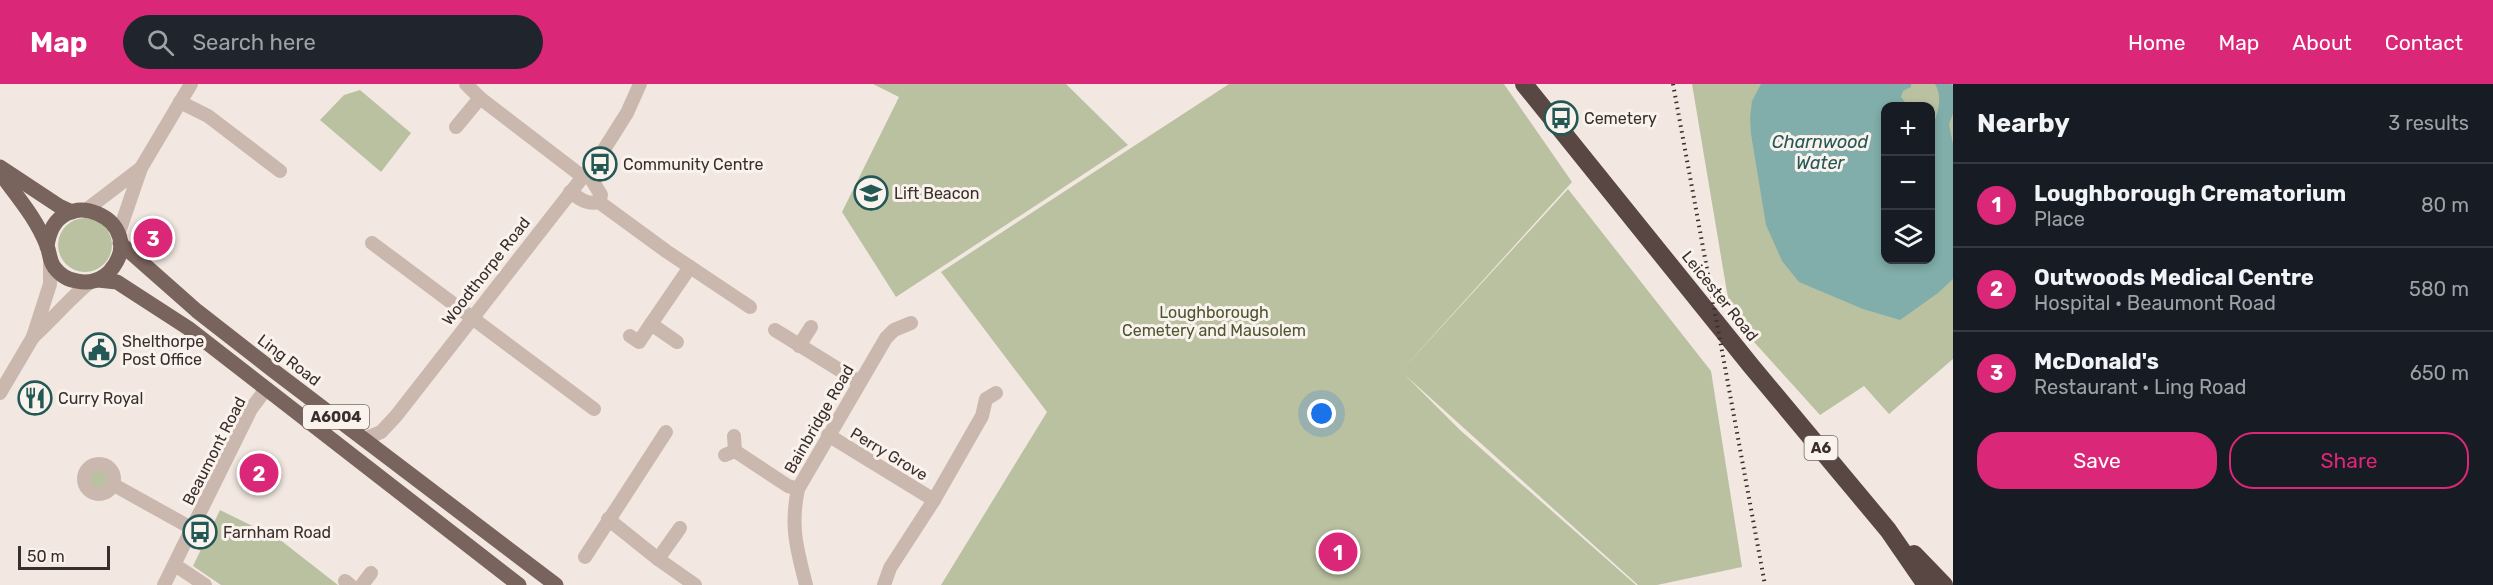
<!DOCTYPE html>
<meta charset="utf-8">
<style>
:root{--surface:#171b24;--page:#20242c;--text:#f1f3f6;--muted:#9ea1a6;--line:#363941;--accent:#db2777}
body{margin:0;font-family:Rubik,sans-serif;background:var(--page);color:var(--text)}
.controls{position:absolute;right:18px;top:18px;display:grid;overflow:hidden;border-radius:12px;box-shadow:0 3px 9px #0003}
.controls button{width:54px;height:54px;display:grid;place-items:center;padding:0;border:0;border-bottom:2px solid var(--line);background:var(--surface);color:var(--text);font:30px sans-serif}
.scale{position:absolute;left:18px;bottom:15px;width:92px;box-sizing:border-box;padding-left:6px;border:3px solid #392e2b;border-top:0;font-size:16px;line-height:21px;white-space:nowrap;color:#392e2b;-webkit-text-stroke:4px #faf2ed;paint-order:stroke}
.you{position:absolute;left:1322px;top:330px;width:21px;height:21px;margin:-15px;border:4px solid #fff;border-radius:50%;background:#1a73e8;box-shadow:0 0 0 9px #1a73e833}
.badge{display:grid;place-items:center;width:39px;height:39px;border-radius:50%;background:var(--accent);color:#fff;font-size:20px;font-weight:700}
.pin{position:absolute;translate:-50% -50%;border:3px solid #fff;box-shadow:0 2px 6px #0006}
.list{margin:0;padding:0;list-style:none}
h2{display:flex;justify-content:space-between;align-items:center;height:78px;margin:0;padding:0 24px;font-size:26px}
h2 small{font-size:20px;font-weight:400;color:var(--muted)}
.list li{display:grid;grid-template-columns:39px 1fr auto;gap:18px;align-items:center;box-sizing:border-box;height:84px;padding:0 24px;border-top:2px solid var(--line)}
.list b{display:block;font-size:22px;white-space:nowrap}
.list p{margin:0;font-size:20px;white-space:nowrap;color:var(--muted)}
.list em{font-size:20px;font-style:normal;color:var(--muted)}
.actions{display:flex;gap:12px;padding:18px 24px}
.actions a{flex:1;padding:14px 0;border:2px solid var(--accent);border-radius:24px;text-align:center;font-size:21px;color:var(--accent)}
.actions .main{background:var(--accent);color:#fff}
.icon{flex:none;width:33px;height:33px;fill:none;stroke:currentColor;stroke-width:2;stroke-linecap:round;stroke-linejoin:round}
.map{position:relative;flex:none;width:1953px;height:501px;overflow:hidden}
header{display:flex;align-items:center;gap:36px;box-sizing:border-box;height:84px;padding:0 30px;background:var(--accent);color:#fff}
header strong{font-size:28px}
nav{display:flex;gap:33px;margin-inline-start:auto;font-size:21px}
.search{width:420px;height:54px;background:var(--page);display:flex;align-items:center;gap:15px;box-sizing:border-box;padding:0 21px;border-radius:33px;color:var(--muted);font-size:22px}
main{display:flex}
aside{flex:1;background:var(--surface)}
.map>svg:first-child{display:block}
</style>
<header>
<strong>Map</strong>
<div class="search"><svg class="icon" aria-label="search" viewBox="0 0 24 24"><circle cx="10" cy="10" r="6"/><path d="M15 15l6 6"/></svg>Search here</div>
<nav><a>Home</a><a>Map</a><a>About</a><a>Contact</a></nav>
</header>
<main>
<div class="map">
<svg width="1953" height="501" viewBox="0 0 1953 501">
<rect width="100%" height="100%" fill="#f2e8e1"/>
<g fill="#bac1a1" fill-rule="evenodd">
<polygon points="873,0 1066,0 1128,61 896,213 842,128 899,13"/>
<polygon points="1229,0 1504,0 1572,98 1401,287 1568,105 1711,287 1742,483 1657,501 1638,501 1405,291 1460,346 1636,501 941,501 1047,328 941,188"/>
<path d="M 1692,0 L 1953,0 L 1953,275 L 1889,330 L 1864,302 L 1820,331 L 1735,237 L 1730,226 ZM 1886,22 L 1930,22 L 1930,176 L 1886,176 Z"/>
<polygon points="360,6 411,49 381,88 320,36 344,11"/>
<circle cx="85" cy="161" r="27"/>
<circle cx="99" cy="395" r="15"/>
<polygon points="220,426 279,455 338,501 221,501 193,482"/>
</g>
<path fill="#81aeaa" d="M 1761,0 L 1911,0 L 1911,3 L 1903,7 L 1901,13 L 1908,22 L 1886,22 L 1886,176 L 1930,176 L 1931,39 L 1934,38 C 1939,27 1942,11 1935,0 L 1951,0 L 1953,2 L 1953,30 L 1949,40 L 1953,60 L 1953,195 L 1938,209 L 1900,236 L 1863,225 L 1799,198 L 1782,177 L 1766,141 L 1751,50 L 1750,33 L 1752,17 Z"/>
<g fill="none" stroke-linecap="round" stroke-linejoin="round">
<g stroke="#cab7ad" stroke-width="14">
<polyline points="466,0 480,14 583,93"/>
<polyline points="180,18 208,32 280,87"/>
<polyline points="456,43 480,14"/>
<path d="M 570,108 C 580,115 587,121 599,118 L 601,111 L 587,88"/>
<polyline points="599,118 666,167 750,223"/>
<polyline points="86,126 141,84"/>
<polyline points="118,151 141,84 191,0"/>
<polyline points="372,159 594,325"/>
<polyline points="651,240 690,183"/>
<polyline points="775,246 859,298"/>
<polyline points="630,252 639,258 651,240 677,258"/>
<path d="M 33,253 C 53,235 69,215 90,198"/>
<polyline points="799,262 811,243"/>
<polyline points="0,309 33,253 50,200 50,174"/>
<polyline points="828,351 934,416"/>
<polyline points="364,355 381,348 396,332 603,67 627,29 640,0"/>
<polyline points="735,367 788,402 798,405"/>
<polyline points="725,371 735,367 734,352"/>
<circle cx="99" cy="395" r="15"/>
<polyline points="114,401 193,445"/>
<polyline points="608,435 658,475 695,501"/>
<polyline points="585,473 666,348"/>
<polyline points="658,475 680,444"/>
<polyline points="175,481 205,501"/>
<polyline points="345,497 350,501"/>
<polyline points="164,501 251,325 266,305"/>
<polyline points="362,501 371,489"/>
<path d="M 806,501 C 797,465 790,443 798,405 L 886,254 L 894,246 L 911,239"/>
<polyline points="884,501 890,484 934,416 982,332 986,315 996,309"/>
</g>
<g stroke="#79635d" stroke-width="15">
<polyline points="0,83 59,122 72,128"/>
<path d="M 0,89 C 16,111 37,135 47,162 C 50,169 49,176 54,183 C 60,191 68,196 77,197 C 89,200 102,196 110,187 C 153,137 55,92 47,163"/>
<polyline points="120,159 197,227 274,287 556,501"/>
<polyline points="98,196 117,198 188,244 519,501"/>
</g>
<g stroke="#594743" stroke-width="18">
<polyline points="1524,0 1752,283 1888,446 1926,501"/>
<polyline points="1914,470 1944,501"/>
</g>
<polyline stroke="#392e2b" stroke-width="4" stroke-dasharray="1.5 4.5" stroke-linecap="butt" points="1673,0 1765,501"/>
</g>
<defs>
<g id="bus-ring" transform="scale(1.725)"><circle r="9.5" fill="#faf2ed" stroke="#235855" stroke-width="1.5"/><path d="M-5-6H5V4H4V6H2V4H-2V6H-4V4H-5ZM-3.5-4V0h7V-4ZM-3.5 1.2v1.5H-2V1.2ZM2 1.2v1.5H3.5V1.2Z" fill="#235855"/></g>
<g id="school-ring" transform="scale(1.725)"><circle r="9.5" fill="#faf2ed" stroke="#235855" stroke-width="1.5"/><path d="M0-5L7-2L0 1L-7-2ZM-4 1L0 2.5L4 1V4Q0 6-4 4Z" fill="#235855"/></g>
<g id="civic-ring" transform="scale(1.725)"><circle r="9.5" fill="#faf2ed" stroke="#235855" stroke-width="1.5"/><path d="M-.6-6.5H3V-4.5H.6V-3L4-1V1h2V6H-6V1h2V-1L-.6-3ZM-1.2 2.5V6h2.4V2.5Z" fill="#235855"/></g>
<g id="restaurant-ring" transform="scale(1.725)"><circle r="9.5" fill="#faf2ed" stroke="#235855" stroke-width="1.5"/><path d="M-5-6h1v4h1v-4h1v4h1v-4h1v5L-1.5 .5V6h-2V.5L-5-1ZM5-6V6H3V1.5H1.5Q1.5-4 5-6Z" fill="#235855"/></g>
</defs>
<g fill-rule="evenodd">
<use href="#bus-ring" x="1561" y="34"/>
<use href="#bus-ring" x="600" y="80"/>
<use href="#school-ring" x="871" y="109"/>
<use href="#civic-ring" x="99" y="266"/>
<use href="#restaurant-ring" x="35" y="314"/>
<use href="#bus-ring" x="200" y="448"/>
</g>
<g text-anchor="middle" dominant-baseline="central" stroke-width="6" stroke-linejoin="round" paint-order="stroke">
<g fill="#faf2ed" stroke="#736965" stroke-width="1.5">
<rect x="303" y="321" width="66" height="24" rx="4.5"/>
<rect x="1804.5" y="352" width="33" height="24" rx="4.5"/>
</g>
<g font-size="15" font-weight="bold" fill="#392e2b">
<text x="336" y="333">A6004</text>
<text x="1821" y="364">A6</text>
</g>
<g font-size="16" fill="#392e2b" stroke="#faf2ed" text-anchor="start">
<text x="1584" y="34">Cemetery</text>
<text x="623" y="80">Community Centre</text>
<text x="894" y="109">Lift Beacon</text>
<text x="122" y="257">Shelthorpe<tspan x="122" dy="18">Post Office</tspan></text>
<text x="58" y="314">Curry Royal</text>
<text x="223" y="448">Farnham Road</text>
</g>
<g font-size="16" fill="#392e2b" stroke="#faf2ed">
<text transform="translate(486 187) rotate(-52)">Woodthorpe Road</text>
<text transform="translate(1720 212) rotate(51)">Leicester Road</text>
<text transform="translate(289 276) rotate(37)">Ling Road</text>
<text transform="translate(819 335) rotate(-60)">Bainbridge Road</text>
<text transform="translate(214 367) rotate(-63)">Beaumont Road</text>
<text transform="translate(889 370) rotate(31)">Perry Grove</text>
</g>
<g font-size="16" fill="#4c5630" stroke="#faf2ed">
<text x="1214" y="228">Loughborough<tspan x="1214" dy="18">Cemetery and Mausolem</tspan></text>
</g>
<g font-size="18" font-style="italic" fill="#235855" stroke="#faf2ed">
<text x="1820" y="58">Charnwood<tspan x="1820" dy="21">Water</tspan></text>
</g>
</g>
</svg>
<div class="controls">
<button>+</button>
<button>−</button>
<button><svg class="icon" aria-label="layers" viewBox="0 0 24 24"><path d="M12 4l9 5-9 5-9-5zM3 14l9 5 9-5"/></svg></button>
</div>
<div class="scale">50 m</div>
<div class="you"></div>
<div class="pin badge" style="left:1338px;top:468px">1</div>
<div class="pin badge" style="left:259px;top:389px">2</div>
<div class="pin badge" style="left:153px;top:154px">3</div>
</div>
<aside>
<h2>Nearby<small>3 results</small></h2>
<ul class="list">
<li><span class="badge">1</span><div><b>Loughborough Crematorium</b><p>Place</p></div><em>80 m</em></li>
<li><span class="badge">2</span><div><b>Outwoods Medical Centre</b><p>Hospital · Beaumont Road</p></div><em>580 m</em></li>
<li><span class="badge">3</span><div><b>McDonald's</b><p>Restaurant · Ling Road</p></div><em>650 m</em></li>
</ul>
<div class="actions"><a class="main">Save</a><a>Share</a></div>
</aside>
</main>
